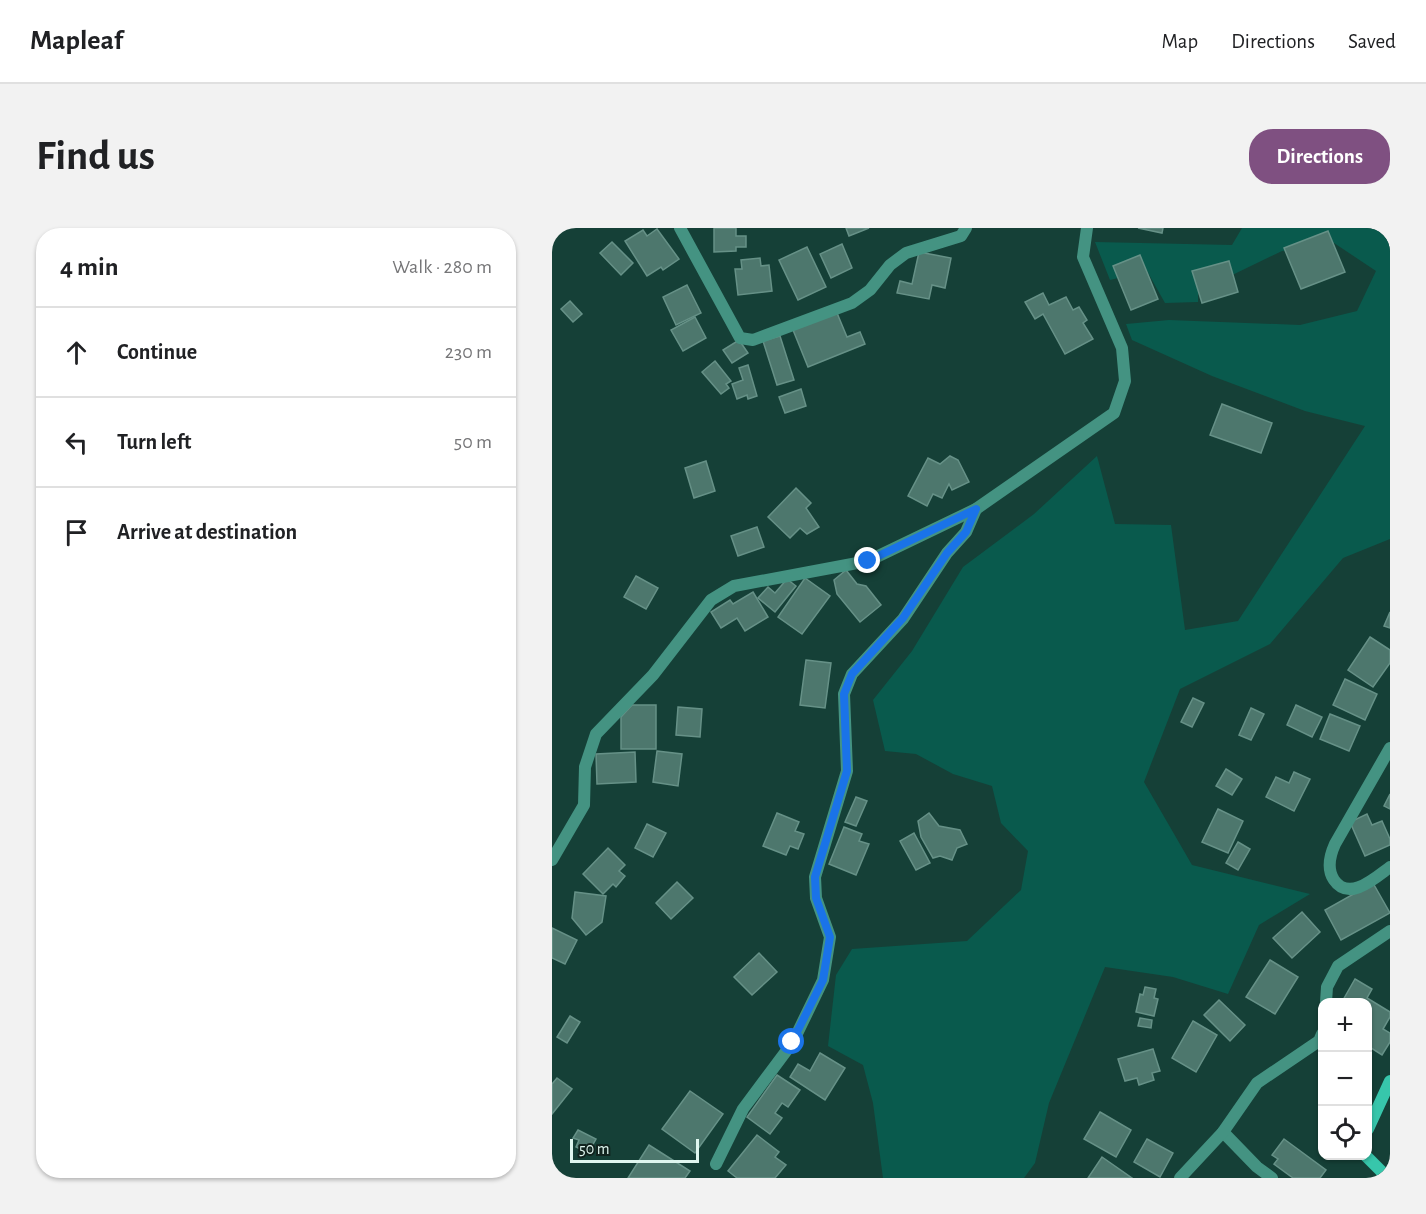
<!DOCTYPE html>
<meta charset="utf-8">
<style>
:root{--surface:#fff;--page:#f2f2f2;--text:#202124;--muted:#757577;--line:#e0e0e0;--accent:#7f5081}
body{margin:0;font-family:"Alegreya Sans",sans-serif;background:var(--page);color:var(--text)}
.controls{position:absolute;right:18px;bottom:18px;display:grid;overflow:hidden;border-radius:12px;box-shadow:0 2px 4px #0004}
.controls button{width:54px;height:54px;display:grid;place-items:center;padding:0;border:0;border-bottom:2px solid var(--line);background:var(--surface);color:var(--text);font:30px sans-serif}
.scale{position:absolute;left:18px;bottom:15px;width:129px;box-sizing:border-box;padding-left:6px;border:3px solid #dff6ef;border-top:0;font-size:16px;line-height:21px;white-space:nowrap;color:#dff6ef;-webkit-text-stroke:4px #11231e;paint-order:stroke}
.stop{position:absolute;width:18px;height:18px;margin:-14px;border:4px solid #1a73e8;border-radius:50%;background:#fff}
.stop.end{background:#1a73e8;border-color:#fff;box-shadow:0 2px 6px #0008}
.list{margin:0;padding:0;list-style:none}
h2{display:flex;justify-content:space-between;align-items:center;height:78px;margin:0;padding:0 24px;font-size:26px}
h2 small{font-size:20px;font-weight:400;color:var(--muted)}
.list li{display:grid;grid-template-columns:39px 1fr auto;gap:18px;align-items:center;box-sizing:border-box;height:90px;padding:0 24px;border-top:2px solid var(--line)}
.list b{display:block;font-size:22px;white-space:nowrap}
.list em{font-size:20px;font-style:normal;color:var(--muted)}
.icon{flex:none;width:33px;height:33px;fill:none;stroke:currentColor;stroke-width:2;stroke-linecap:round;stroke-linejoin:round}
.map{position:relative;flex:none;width:838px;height:950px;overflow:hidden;border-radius:24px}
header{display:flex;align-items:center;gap:36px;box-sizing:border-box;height:84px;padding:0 30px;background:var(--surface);border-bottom:2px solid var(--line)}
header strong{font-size:28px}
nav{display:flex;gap:33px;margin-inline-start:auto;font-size:21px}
.intro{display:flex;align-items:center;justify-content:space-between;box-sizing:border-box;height:144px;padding:0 36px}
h1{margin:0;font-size:42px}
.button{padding:15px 27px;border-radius:24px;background:var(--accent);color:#fff;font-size:21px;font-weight:700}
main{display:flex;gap:36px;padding:0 36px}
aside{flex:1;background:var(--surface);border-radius:24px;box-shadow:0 2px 4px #0004}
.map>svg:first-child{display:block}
</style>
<header>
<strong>Mapleaf</strong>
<nav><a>Map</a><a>Directions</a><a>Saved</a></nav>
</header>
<div class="intro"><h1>Find us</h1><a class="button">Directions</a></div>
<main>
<aside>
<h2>4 min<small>Walk · 280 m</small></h2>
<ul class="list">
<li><svg class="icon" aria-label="ahead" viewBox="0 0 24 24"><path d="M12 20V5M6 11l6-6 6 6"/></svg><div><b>Continue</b></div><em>230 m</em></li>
<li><svg class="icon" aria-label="left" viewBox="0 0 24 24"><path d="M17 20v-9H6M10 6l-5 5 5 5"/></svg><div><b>Turn left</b></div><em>50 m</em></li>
<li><svg class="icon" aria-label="arrive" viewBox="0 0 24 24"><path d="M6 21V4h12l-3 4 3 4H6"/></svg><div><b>Arrive at destination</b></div></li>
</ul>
</aside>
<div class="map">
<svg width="838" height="950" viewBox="0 0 838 950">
<rect width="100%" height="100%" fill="#154037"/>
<polygon fill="#095a4d" points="690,0 838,0 838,311 791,330 718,416 628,461 592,554 640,637 758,666 707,697 676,766 621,749 553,739 497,875 483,935 472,950 331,950 321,875 311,837 276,818 284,747 300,721 415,713 469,662 476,623 449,595 440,558 401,546 364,526 333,523 321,472 360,423 411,339 482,286 545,228 563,296 619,297 633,402 686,393 813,198 753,183 660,148 580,112 574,96 617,92 748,97 805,83 824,43 782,15 730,23 672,51 646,44 646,74 613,75 595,43 558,52 543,14 680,17"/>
<g fill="#4d776d" stroke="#669187" stroke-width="1.5">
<polygon points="162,0 184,0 184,8 194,8 194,19 184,19 184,23 162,24"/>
<polygon points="294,0 317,0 297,8"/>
<polygon points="586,0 611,0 610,5"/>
<polygon points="105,1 127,31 111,42 109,39 95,48 73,13 91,2 95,8"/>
<polygon points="776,3 793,44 749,61 732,20"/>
<polygon points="60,14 81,35 69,47 48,25"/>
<polygon points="290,16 300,40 279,50 268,26"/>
<polygon points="255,19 274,59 246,72 227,32"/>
<polygon points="367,24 399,30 393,60 380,57 377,71 345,65 348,53 360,56"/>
<polygon points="588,27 606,71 579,82 561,38"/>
<polygon points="208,30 209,38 217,37 220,63 186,67 183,41 190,41 189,32"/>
<polygon points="677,33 686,64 650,75 640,43"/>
<polygon points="135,57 149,85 124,97 111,69"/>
<polygon points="491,65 497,77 514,69 521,82 527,79 535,92 531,95 541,111 513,126 491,86 483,91 473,74"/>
<polygon points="18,73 30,86 21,94 9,81"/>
<polygon points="285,85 295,109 308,104 313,116 256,139 241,102"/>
<polygon points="143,89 154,110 131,123 119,102"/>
<polygon points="228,108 242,152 225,157 211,113"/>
<polygon points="187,112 196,125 180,135 171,122"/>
<polygon points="163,133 179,153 174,156 177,160 169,166 150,144"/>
<polygon points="196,137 205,168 196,171 195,167 185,171 180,156 191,152 187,140"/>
<polygon points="249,161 254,178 233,185 227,169"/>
<polygon points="670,176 720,195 709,225 658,207"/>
<polygon points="398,228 406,232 417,254 400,262 397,256 390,270 381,266 375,278 356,268 376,230 388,236"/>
<polygon points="154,233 163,263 142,270 133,240"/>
<polygon points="244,260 259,275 254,280 267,299 255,306 248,300 238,310 216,289"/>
<polygon points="205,299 212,319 186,328 179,308"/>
<polygon points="294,342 305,356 314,358 329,377 308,394 285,366 282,352"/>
<polygon points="84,348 106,360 94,381 72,369"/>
<polygon points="253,350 278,368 250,406 226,389"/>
<polygon points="235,351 244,358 223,384 206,370 216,359 223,365"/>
<polygon points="201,364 216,389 193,403 185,390 169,400 159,384 178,372 181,376"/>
<polygon points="838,384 838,400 832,398"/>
<polygon points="818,409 838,422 838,435 821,459 796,442"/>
<polygon points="254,432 279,435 273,480 248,477"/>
<polygon points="793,451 825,466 813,492 781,477"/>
<polygon points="641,470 652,475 640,499 629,494"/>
<polygon points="80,477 104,477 104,521 69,521 69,489"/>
<polygon points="744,477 770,489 760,509 735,497"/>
<polygon points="126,479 150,481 148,509 124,507"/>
<polygon points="699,480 712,486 699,512 687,507"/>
<polygon points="778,486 808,498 797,523 768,511"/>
<polygon points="105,523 130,526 126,558 101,554"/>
<polygon points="83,524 84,554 45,556 44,526"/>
<polygon points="674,541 690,551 680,567 664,558"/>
<polygon points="742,544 758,551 742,583 714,569 724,549 737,555"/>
<polygon points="838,566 838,581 832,578"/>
<polygon points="304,569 315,573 304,598 293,594"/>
<polygon points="666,581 691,593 676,625 650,614"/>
<polygon points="225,585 247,594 243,603 252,606 246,621 238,618 234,627 211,618"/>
<polygon points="377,585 387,598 408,602 415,616 405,620 400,632 388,628 381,630 369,609 366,593"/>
<polygon points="815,586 820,597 830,593 838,611 838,617 813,628 798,594"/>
<polygon points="95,596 114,605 101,629 83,620"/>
<polygon points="292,599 310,606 307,613 317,616 304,647 277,636"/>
<polygon points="362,605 378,635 364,642 348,613"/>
<polygon points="686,614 698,621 686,642 674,635"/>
<polygon points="56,620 73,637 67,643 73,648 64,659 61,656 51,666 31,646"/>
<polygon points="125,654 141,670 119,691 104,675"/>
<polygon points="821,655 838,685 789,712 773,682"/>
<polygon points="23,664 54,668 50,694 34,707 20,690"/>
<polygon points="750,684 768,704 740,730 721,710"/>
<polygon points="0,700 25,712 13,736 0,730"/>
<polygon points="207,725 225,744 200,767 182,749"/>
<polygon points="718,732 746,749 723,786 694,769"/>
<polygon points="803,751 820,761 815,770 838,784 838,789 831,801 838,805 838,814 830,827 816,818 816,774 796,774 791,772"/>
<polygon points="593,759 604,761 602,770 606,771 602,788 584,784 588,766 591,767"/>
<polygon points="667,772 693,797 678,813 652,787"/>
<polygon points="18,788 28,794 15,815 5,809"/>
<polygon points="588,790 600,792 599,800 586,798"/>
<polygon points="641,793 665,807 644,844 620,830"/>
<polygon points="601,821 608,843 600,845 602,852 587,857 585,850 573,853 566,831"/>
<polygon points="268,825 293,840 273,872 238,849 246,836 258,843"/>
<polygon points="225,847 248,862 236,879 230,875 223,885 230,890 218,906 195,889"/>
<polygon points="5,850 20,861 0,886 0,856"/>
<polygon points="138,863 171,886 143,925 110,901"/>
<polygon points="548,884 579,902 564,929 532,911"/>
<polygon points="26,902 44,911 36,925 24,919 27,912 21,910"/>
<polygon points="205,907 227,924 223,929 234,937 223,950 185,950 176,943"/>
<polygon points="595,911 621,925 608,949 582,934"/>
<polygon points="732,911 774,942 768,950 741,950 722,936 726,931 720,927"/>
<polygon points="97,917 138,943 133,950 76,950"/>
<polygon points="550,929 580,950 536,950"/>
</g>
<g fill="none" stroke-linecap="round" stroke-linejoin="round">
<g stroke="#449382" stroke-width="12">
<polyline points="128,0 188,110 201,112 300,75 318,62 338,37 354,25 409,8 414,0"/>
<path d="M 838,520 L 783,616 C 778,627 774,640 782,652 C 797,674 823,650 838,639"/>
<polyline points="0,632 32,577 33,539 44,506 101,447 159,372 182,358 316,333 424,281 562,185 573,153 570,120 531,29 535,0"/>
<polyline points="774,774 775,759 786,738 838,703"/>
<polyline points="671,904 705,939 720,950"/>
<polyline points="164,936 191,881 241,814 271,752 278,709 264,670 263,649 295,543 292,466 300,446 351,391 395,325 414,304 424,281"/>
<polyline points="628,950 671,904 705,855 767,813 770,806"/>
</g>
<g stroke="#37c6ab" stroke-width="12">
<polyline points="816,901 838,853"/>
<polyline points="814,928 836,950"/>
</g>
</g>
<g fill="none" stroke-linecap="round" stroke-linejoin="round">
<polyline stroke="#1a73e8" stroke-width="8" points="240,814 271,752 278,709 264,670 263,649 295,543 292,466 300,446 351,390 395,325 414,304 424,281 316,333"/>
</g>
</svg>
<div class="controls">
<button>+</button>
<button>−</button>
<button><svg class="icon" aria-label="locate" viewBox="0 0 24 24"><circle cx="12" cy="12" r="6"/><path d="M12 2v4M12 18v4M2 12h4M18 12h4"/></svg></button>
</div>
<div class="scale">50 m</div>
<div class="stop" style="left:240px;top:814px"></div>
<div class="stop end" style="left:316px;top:333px"></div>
</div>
</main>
